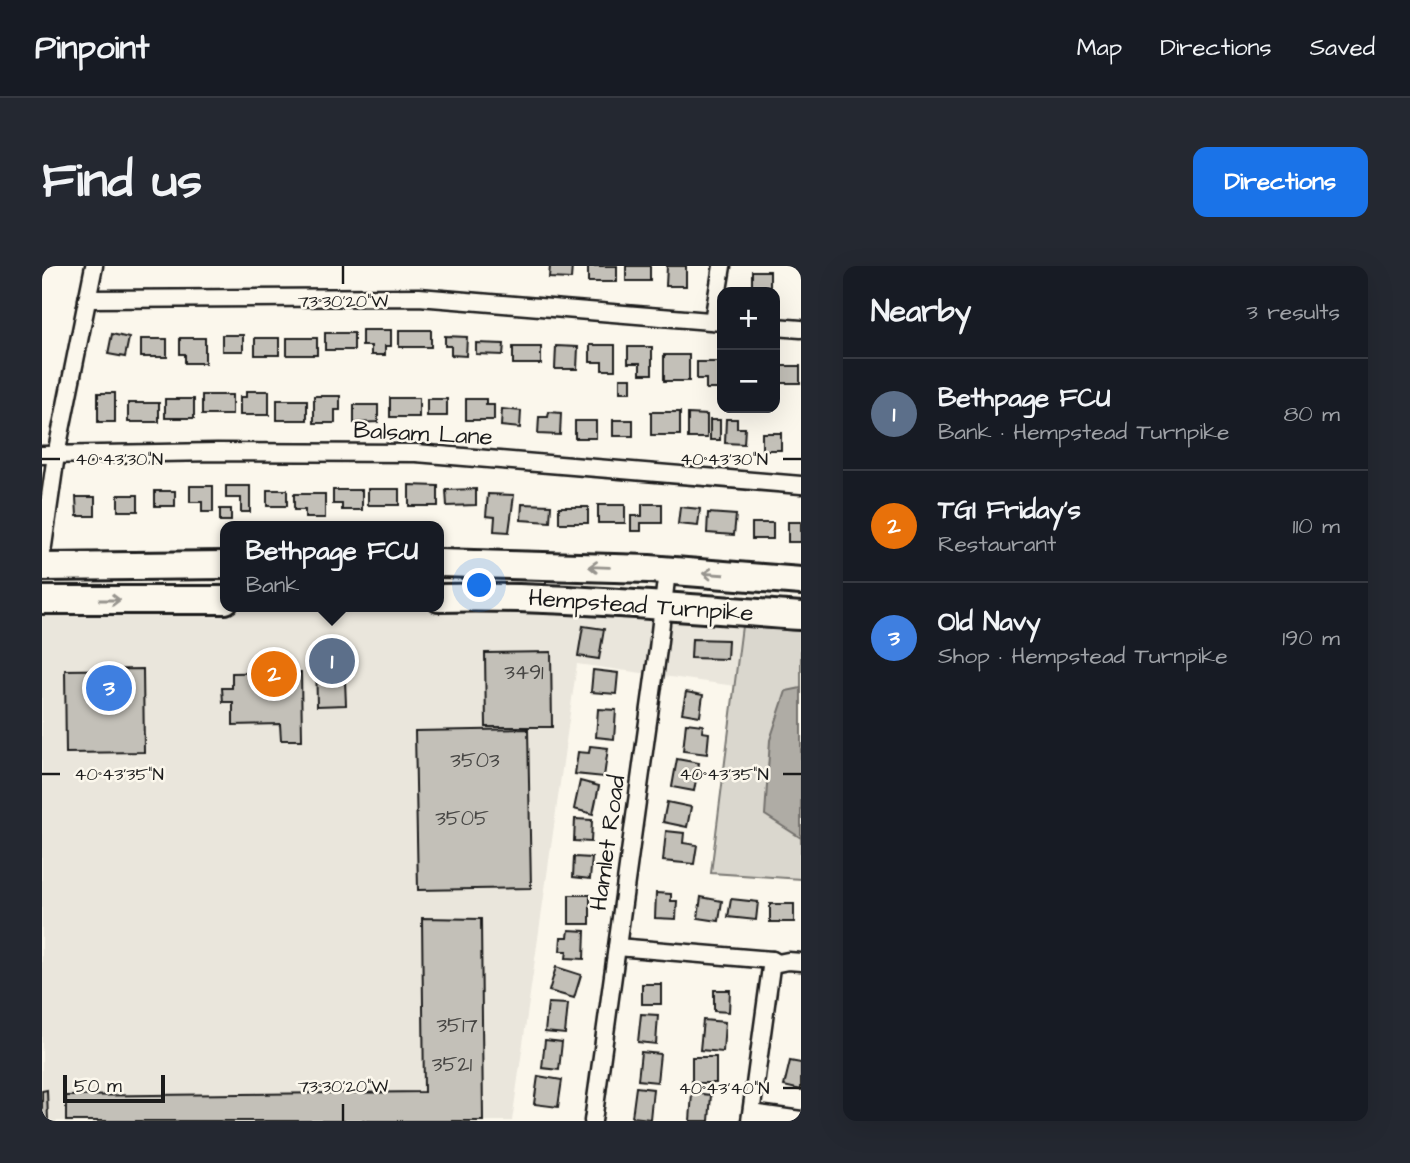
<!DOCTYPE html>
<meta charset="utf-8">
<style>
:root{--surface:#171b24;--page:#242831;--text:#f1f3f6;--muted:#9ea1a6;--line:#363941;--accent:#1a73e8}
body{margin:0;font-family:"Architects Daughter",sans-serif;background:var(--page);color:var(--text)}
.controls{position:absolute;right:21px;top:21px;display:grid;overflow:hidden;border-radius:14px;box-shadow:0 7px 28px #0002}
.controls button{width:63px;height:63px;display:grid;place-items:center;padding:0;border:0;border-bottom:2px solid var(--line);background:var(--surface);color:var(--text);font:35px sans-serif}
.scale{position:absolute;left:21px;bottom:18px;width:102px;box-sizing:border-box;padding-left:7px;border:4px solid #1c1c1c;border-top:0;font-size:19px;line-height:24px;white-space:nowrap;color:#1c1c1c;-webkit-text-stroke:5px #fbf7ec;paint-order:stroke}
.you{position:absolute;left:438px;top:320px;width:24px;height:24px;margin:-18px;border:5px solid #fff;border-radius:50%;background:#1a73e8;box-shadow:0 0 0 10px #1a73e833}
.badge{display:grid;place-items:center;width:46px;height:46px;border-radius:50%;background:var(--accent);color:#fff;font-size:23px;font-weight:700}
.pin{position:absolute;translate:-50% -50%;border:4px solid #fff;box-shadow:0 2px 7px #0006}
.popup{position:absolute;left:178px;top:255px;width:224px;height:91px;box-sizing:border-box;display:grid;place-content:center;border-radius:14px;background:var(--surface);filter:drop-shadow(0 2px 5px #0005);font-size:23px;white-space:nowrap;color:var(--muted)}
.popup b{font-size:26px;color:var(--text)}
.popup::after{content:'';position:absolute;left:50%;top:100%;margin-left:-14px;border:14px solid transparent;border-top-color:var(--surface)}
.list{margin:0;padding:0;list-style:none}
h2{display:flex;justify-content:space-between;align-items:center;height:91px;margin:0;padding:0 28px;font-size:30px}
h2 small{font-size:23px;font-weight:400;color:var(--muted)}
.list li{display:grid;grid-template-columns:46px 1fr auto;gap:21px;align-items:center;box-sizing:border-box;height:112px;padding:0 28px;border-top:2px solid var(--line)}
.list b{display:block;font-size:26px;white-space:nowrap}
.list p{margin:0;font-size:23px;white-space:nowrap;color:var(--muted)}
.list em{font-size:23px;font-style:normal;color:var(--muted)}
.map{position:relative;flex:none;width:759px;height:855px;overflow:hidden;border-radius:14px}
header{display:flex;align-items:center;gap:42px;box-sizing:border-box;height:98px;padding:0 35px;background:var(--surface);border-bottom:2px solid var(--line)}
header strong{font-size:33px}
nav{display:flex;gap:38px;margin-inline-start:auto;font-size:24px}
.intro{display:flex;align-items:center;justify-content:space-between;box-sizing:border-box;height:168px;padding:0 42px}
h1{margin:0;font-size:49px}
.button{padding:18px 32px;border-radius:14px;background:var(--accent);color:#fff;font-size:24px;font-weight:700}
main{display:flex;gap:42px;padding:0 42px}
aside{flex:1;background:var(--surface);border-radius:14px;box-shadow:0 7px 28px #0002}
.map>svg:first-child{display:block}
</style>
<header>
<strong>Pinpoint</strong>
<nav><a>Map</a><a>Directions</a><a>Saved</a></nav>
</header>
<div class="intro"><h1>Find us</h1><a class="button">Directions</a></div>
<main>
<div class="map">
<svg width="759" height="855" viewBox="0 0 759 855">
<rect width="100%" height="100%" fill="#fbf7ec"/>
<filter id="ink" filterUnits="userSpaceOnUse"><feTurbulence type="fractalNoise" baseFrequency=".0143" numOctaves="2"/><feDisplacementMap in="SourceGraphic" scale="14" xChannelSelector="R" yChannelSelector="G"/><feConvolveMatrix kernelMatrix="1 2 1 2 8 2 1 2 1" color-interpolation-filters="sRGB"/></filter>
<g filter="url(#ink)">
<polygon fill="#eae6dc" points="0,337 183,341 397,341 702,350 693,420 535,398 470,855 0,855"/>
<polygon fill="#dad7ce" stroke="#7b7a75" stroke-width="2" points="700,360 759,365 759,613 669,607"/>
<polygon fill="#afaca5" stroke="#74726e" stroke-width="2" points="759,422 759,572 723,549 728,474 744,425"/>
<g fill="#c3c0b8" stroke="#1c1c1c" stroke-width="2">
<polygon points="508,0 530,0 529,13 507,12"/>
<rect x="546" y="0" width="29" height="16"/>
<rect x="584" y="0" width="24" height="15"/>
<polygon points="625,0 644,0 644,20 624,20"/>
<rect x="710" y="5" width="18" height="21"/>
<polygon points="320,64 349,64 349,80 343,80 343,89 329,89 329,80 320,80"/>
<rect x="357" y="64" width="32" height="17"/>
<rect x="283" y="67" width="29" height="17"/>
<polygon points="70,68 87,72 83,91 66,88"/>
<rect x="180" y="69" width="21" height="16"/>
<polygon points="403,70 425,71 424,90 409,89 409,80 403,80"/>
<polygon points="138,72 163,72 163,97 143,97 143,88 138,88"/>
<rect x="213" y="72" width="24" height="17"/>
<rect x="245" y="72" width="30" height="17"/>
<rect x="99" y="73" width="26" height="18"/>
<polygon points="434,77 462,78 461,89 434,88"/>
<polygon points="548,79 573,79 573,104 560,104 560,96 548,96"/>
<polygon points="514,80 536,81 535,103 513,103"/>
<rect x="471" y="81" width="28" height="17"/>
<polygon points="586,81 610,81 610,108 598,108 598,97 586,97"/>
<rect x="622" y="89" width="25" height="26"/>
<polygon points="655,96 680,96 680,123 664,123 664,113 655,113"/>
<rect x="733" y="100" width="25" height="17"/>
<rect x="578" y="112" width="11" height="14"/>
<polygon points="204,125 227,125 227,149 198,149 198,131 204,131"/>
<rect x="56" y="127" width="17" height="29"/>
<rect x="160" y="129" width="30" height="20"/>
<polygon points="272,130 298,130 298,144 293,144 293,157 272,157"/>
<rect x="348" y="132" width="29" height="19"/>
<rect x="123" y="133" width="29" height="19"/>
<rect x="385" y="133" width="20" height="17"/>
<polygon points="424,133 444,133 444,139 452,139 452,154 424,154"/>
<rect x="235" y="134" width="30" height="20"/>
<rect x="86" y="137" width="31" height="19"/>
<polygon points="312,139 336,139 336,156 312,157"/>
<polygon points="460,143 479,145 478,162 459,160"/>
<polygon points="507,146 519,147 518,169 496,168 497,151 506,151"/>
<rect x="609" y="146" width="29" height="23"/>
<polygon points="646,148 665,149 665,172 646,172"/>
<polygon points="684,153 695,153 695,162 703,162 702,178 683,177"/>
<rect x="571" y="154" width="20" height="16"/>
<rect x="668" y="154" width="10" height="20"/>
<rect x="533" y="155" width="21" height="17"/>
<rect x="720" y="167" width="19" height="17"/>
<polygon points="367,219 396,220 396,240 367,240"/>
<polygon points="148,220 171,220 171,246 160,246 160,236 148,236"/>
<polygon points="184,220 208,220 208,246 199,246 199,232 184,232"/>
<rect x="326" y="223" width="31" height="16"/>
<polygon points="434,223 434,239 405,240 404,224"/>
<rect x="225" y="224" width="20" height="16"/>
<polygon points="291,224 320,224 320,244 300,244 300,238 291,238"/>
<rect x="113" y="225" width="20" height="15"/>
<polygon points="252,228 283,228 283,252 263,252 263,244 252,244"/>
<polygon points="446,228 472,229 467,266 452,265 453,251 444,250"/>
<rect x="76" y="229" width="20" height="16"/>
<polygon points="34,231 53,231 53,250 35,250"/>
<polygon points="480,238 509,239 508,256 479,254"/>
<polygon points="600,238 620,238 620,257 599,257 599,265 589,265 589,250 600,250"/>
<rect x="556" y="239" width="27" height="18"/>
<rect x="517" y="241" width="29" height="16"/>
<polygon points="638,241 658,243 656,260 636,258"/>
<rect x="178" y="243" width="11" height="12"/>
<polygon points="666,247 694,249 692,269 665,267"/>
<rect x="746" y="256" width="13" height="20"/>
<rect x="710" y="257" width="21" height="16"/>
<polygon points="541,360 562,363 557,393 536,390"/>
<polygon points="650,373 686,374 685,393 649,392"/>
<polygon points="509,386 510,461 444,461 443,387"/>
<polygon points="302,389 304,439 275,440 274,390"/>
<polygon points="101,403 102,486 24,487 23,404"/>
<polygon points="551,404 576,407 574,428 549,426"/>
<polygon points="259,406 260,474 239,474 238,458 191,459 191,436 181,436 180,422 190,422 190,407"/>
<polygon points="644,426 661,429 658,450 640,447"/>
<polygon points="556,443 574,444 572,473 554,471"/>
<polygon points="644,457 661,459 660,466 667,467 665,488 641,485"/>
<polygon points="486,463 489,622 376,624 373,465"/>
<polygon points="548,480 566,482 562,511 533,508 536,486 547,487"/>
<polygon points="635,493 657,497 652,525 630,521"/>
<polygon points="538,515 557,520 551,548 532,543"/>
<polygon points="625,536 649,541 645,561 621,556"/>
<polygon points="533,553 550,554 549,576 532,575"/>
<polygon points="624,565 642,567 641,577 655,579 652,598 621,595"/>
<polygon points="532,591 550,592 548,613 531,611"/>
<polygon points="614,627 629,628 629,635 635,635 634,653 613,652"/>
<rect x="527" y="629" width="21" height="29"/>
<polygon points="659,631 680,635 677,655 656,652"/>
<polygon points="689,633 716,636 714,654 686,651"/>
<rect x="728" y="638" width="24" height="18"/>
<polygon points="380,652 439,653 441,855 24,855 24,830 382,826"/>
<polygon points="527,664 543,665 542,693 524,692 525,685 518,685 519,671 526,671"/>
<polygon points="514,701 539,709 532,732 507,725"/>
<rect x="600" y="718" width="19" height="20"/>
<polygon points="672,724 688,724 687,746 672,745"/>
<polygon points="506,737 526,738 523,768 503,766"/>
<polygon points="599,748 616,749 614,778 596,776"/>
<polygon points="661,754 683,756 681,786 658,784"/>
<polygon points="503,774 520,776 517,804 500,802"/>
<polygon points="599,786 618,788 615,816 596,814"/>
<rect x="650" y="791" width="24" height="26"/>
<polygon points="748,795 759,797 759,824 742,820"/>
<polygon points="496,810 520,814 516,841 492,838"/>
<polygon points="594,821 611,823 608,853 590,851"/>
<polygon points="5,824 6,855 0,855 0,825"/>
<polygon points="650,827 669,829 667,855 648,855"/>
</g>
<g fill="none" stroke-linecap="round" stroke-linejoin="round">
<g stroke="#1c1c1c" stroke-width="21">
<g id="street">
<polyline points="45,33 377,31 680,56"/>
<polyline points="671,55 680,0"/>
<polyline points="733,61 759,63"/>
<polyline points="0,189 175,186 374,187 759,219"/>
<polyline points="0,287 14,189 52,0"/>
<polyline points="575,681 730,694 736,697 746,695 759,696"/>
<polyline points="710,847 759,854"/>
<polyline points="551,855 616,383 625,305"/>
<polyline points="708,855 730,694"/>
</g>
</g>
<g stroke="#1c1c1c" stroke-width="32">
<g id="primary">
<polyline points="397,297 607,303 759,315"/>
<polyline points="0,301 183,299"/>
<path d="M 397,332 C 518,329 639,342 759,350"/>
<polyline points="0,334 183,334"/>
</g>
</g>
<use href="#street" stroke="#fbf7ec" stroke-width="16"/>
<use href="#primary" stroke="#fbf7ec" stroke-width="26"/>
</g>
<defs><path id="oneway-shaft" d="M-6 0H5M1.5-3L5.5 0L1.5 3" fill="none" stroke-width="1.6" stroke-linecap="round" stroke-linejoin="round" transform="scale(1.75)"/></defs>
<g stroke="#97948e">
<use href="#oneway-shaft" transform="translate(557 301) rotate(-178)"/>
<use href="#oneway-shaft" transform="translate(671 308) rotate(-176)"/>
<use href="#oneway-shaft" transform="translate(68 334)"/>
</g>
</g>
<path fill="none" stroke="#1c1c1c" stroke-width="2.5" d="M 301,0 L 301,18M 0,193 L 18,193M 741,193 L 759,193M 0,508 L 18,508M 741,508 L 759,508M 741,822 L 759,822M 301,838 L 301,855"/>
<g text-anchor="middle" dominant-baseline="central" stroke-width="5" stroke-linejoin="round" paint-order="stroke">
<g font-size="21" fill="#464543">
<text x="482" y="406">3491</text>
<text x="433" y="494">3503</text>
<text x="420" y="552">3505</text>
<text x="415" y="759">3517</text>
<text x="410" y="798">3521</text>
</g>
<g font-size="24" fill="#1c1c1c" stroke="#fbf7ec">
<text transform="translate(381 168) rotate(3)">Balsam Lane</text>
<text transform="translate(599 340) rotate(4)">Hempstead Turnpike</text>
<text transform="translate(566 577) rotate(-82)">Hamlet Road</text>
</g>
</g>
<g font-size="18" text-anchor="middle" fill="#1c1c1c" stroke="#fbf7ec" stroke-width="5" stroke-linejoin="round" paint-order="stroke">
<text x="301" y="41">73°30'20"W</text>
<text x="682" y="199">40°43'30"N</text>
<text x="77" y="199">40°43'30"N</text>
<text x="682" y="514">40°43'35"N</text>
<text x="77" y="514">40°43'35"N</text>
<text x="301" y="826">73°30'20"W</text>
<text x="682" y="828">40°43'40"N</text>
</g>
</svg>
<div class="controls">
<button>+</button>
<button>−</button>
</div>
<div class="scale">50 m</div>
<div class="you"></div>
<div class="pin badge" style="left:290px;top:395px;background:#5c6f8a">1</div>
<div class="popup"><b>Bethpage FCU</b>Bank</div>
<div class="pin badge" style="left:232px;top:408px;background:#e8710a">2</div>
<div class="pin badge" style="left:67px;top:422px;background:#3f7fe0">3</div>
</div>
<aside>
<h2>Nearby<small>3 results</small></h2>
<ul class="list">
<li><span class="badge" style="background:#5c6f8a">1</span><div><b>Bethpage FCU</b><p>Bank · Hempstead Turnpike</p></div><em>80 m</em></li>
<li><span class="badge" style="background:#e8710a">2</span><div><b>TGI Friday's</b><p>Restaurant</p></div><em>110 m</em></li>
<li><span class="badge" style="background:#3f7fe0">3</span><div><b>Old Navy</b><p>Shop · Hempstead Turnpike</p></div><em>190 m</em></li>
</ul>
</aside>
</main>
